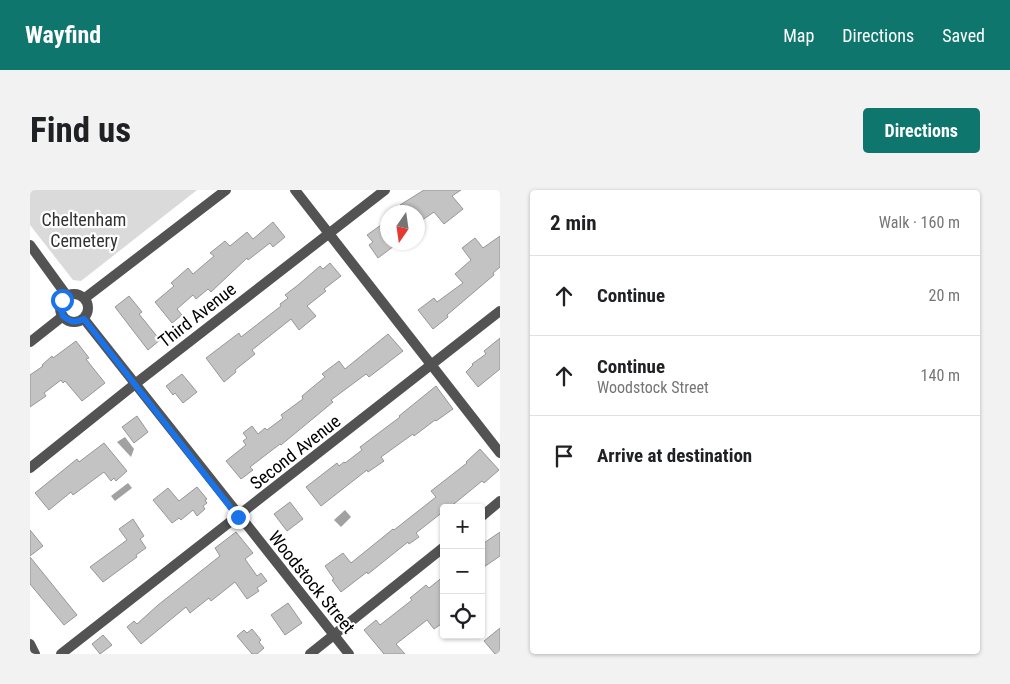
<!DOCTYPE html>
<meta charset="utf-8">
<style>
:root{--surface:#fff;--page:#f2f2f2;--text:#202124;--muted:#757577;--line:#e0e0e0;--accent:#0f766e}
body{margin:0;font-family:"Roboto Condensed",sans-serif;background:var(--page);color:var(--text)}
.controls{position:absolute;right:15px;bottom:15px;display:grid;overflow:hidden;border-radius:5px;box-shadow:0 1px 4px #0004}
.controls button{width:45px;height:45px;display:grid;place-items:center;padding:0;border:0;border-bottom:1px solid var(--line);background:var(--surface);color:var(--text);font:25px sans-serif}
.compass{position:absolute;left:350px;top:15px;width:45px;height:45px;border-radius:50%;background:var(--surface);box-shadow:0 1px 4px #0004;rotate:193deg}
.stop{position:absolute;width:15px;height:15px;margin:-11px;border:4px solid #1a73e8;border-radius:50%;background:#fff}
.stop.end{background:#1a73e8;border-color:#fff;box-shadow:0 1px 5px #0008}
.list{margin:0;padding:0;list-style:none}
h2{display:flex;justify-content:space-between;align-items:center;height:65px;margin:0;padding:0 20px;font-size:21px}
h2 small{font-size:16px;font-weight:400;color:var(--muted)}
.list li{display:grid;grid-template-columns:32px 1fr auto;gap:15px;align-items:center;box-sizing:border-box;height:80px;padding:0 20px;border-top:1px solid var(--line)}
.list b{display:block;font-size:19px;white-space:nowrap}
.list p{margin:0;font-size:16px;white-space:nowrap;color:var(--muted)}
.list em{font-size:16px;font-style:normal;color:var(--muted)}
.icon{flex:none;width:28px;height:28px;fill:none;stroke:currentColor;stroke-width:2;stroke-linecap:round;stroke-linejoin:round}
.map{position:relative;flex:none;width:470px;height:464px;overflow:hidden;border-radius:5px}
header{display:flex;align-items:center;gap:30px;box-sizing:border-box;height:70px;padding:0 25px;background:var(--accent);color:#fff}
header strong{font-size:24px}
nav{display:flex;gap:28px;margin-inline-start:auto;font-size:18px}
.intro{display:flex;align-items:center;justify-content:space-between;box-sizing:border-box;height:120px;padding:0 30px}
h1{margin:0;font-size:35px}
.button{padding:12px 22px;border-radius:5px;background:var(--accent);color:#fff;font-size:18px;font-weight:700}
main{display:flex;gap:30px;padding:0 30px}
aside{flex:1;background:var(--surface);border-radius:5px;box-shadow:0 1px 4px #0004}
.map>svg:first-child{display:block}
</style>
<header>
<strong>Wayfind</strong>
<nav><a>Map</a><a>Directions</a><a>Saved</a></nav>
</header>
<div class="intro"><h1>Find us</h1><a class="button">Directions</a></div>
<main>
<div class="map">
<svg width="470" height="464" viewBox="0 0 470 464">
<rect width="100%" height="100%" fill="#fff"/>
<polygon fill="#dadada" points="0,0 167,0 51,91 43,90 0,35"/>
<g fill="#a1a1a1">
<polygon points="95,247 104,259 101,267 87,252"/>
<polygon points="98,293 102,298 85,311 81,306"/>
<polygon points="315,320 321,327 311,337 304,330"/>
</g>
<g fill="#c3c3c3" stroke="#979797">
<polygon points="394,0 431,0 422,6 433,19 414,34 404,22 388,33 388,22 363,22 371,16 370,15"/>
<polygon points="358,30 358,52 361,52 364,56 348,68 339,55 343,52 337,45"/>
<polygon points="243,32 255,47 243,57 240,53 218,70 217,68 181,102 178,99 166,109 163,105 147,119 152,125 142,133 125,112 144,96 141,93 158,78 163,84 184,66 180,63 195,51 200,56 217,42 223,49"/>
<polygon points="470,46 470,77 463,83 464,85 417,125 418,127 403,139 388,120 404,108 407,112 433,93 425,84 441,70 432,58 445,48 453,58"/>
<polygon points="300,73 311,86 294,99 296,101 277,116 286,126 269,140 261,129 222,160 225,164 205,180 206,182 194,192 176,168 209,143 211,147 251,116 250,114 258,108 255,105 268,95 290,76 293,79"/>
<polygon points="99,106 112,122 109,124 130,150 118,160 85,117"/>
<polygon points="358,144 373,161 339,187 336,184 301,210 303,212 251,255 250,254 220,277 223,280 211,289 196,271 216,255 213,251 217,248 213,243 222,236 228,244 235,238 237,240 253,228 251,225 273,209 272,206 295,187 292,184 309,171 315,179"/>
<polygon points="470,148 470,179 448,197 436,182 443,175 442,174 456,164 454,161"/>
<polygon points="46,151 59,168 56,169 59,173 75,193 52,211 35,191 33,193 31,190 14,203 16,206 0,217 0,185 13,176 12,175 22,166 23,168"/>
<polygon points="152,184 167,202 153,213 145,203 143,205 136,196"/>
<polygon points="406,196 423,219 406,231 405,230 384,246 383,244 351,267 354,271 338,282 337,280 291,316 276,297 307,273 309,276 314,272 315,273 332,260 330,257 370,227 369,226"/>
<polygon points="107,226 118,242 104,253 92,237"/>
<polygon points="74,253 97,281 86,291 84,288 81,291 74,282 43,305 41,302 19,320 5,303 47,269 49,272"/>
<polygon points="450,259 469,280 454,293 452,291 419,318 414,318 414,321 386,343 389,347 379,354 378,352 338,384 337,382 311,402 302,390 304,389 295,376 313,363 321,373 363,339 364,340 406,307 401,301 437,273 436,272"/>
<polygon points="167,297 177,309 175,310 177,313 173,316 175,319 167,326 163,320 151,330 149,328 142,333 123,310 138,298 149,311"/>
<polygon points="260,312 273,329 257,341 244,324"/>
<polygon points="103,329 114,346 110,349 116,358 106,365 107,367 73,392 60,377 97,350 89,339"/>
<polygon points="0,340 13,356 0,366"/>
<polygon points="206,342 223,363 215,369 227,386 231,383 237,391 227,398 229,401 217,409 205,392 181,411 179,408 160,423 156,417 111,454 97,437 104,431 107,434 128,415 190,366 185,358"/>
<polygon points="470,342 470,366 451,379 451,355"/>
<polygon points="0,367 47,425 34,435 0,394"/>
<polygon points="414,386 414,432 404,439 397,430 366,454 375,464 354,464 334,440 346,430 350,435 382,410 380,408 396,395 399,398"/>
<polygon points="258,413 272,433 255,445 241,425"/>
<polygon points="470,438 470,464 465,464 454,451"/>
<polygon points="222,439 231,450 229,452 234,458 227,464 222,464 207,446 214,440 217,443"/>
<polygon points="73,445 82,455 70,464 62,454"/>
</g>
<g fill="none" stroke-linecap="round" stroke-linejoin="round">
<g stroke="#535353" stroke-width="10">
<polyline points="265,0 470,263"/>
<polyline points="0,55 37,106"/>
<circle cx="44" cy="118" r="14"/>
<polyline points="55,108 196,0"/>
<polyline points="54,129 319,464"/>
<polyline points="0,152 33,126"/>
<polyline points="0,278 105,194 355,0"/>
<polyline points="451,327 470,311"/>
<polyline points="0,454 5,464"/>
<polyline points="31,464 470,121"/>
<polyline points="280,464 414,357"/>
</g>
</g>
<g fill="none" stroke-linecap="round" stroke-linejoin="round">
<path stroke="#1a73e8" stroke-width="6" d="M 32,110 L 30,116 L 33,126 C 40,132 45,133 54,129 L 208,327"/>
</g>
<g text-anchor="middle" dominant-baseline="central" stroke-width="4.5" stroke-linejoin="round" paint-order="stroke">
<g font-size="18" fill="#313131" stroke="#fff">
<text x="54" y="29">Cheltenham<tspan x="54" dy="21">Cemetery</tspan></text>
</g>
<g font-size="18" fill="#000" stroke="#fff">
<text transform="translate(167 125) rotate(-38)">Third Avenue</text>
<text transform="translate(265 262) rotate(-38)">Second Avenue</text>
<text transform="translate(282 392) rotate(51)">Woodstock Street</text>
</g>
</g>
</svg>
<div class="controls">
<button>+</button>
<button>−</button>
<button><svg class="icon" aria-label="locate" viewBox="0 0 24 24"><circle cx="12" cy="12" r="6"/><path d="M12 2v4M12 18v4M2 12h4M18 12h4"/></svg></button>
</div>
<svg class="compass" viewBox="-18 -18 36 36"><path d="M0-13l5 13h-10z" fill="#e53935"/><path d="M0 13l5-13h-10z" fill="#757577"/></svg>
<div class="stop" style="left:32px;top:110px"></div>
<div class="stop end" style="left:208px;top:327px"></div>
</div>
<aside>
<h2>2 min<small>Walk · 160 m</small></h2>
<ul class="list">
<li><svg class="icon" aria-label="ahead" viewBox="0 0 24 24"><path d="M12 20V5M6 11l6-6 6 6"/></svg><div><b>Continue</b></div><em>20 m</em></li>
<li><svg class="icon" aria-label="ahead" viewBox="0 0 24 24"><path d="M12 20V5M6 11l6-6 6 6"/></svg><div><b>Continue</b><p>Woodstock Street</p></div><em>140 m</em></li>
<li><svg class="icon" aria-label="arrive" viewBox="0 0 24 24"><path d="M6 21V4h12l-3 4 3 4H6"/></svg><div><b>Arrive at destination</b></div></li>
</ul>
</aside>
</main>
